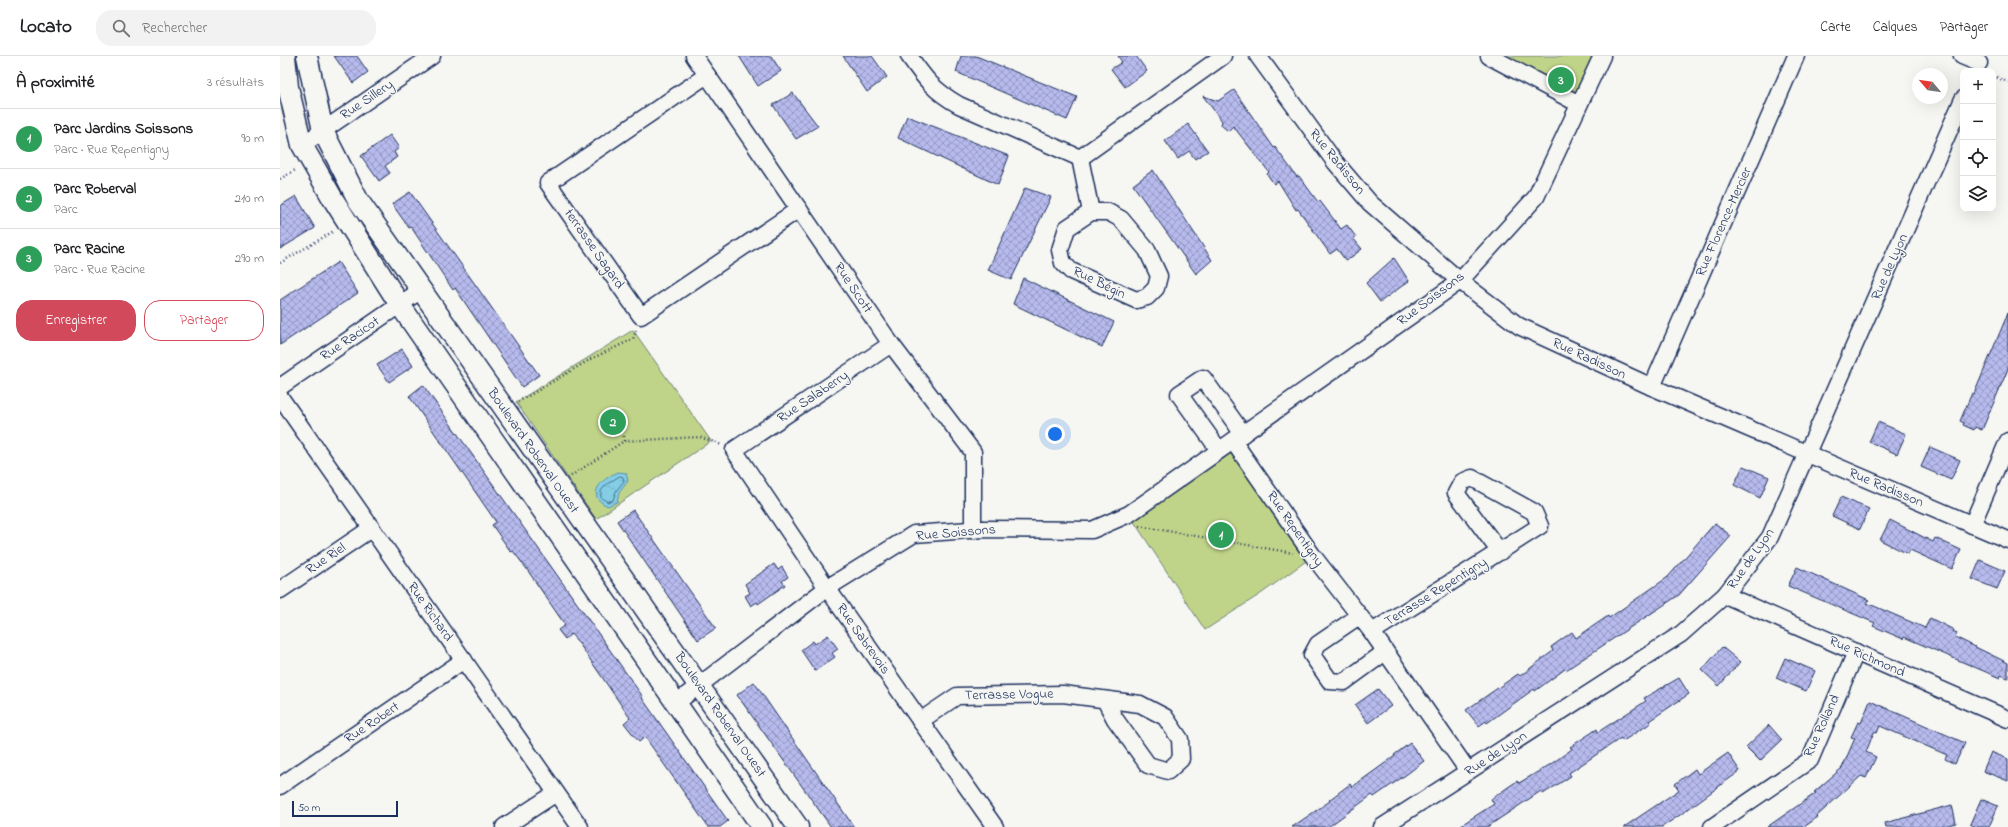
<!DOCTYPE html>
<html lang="fr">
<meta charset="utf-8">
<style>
:root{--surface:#fff;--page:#f2f2f2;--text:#202124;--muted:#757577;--line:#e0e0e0;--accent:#d1495b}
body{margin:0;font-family:"Indie Flower",sans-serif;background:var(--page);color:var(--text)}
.controls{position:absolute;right:12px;top:12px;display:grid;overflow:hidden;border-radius:8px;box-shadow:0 4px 16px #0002}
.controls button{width:36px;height:36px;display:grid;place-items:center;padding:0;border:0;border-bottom:1px solid var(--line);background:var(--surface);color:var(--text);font:20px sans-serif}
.compass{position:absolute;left:1632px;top:12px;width:36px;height:36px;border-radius:50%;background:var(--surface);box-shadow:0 4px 16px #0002;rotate:299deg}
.scale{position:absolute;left:12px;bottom:10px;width:106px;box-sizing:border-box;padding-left:4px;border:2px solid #1b2f5e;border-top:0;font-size:11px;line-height:14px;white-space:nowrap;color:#1b2f5e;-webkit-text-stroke:3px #f6f6f2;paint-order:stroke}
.you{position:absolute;left:775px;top:378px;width:14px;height:14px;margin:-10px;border:3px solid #fff;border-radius:50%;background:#1a73e8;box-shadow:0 0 0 6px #1a73e833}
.badge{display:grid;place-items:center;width:26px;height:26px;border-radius:50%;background:var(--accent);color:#fff;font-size:13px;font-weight:700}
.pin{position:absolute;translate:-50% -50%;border:2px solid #fff;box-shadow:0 1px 4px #0006}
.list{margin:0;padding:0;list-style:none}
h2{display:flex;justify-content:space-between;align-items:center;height:52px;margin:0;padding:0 16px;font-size:17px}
h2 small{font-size:13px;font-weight:400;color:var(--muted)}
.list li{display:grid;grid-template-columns:26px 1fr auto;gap:12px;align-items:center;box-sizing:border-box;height:60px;padding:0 16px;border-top:1px solid var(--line)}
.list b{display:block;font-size:15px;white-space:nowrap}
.list p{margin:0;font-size:13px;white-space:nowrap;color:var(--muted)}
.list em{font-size:13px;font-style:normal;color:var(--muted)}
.actions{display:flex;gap:8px;padding:12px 16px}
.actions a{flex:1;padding:9px 0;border:1px solid var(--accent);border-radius:16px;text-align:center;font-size:14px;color:var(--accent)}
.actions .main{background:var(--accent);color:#fff}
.icon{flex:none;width:22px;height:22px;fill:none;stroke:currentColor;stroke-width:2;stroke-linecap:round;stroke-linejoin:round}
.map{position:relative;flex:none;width:1728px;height:771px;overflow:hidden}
header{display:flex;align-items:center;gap:24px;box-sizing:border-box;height:56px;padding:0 20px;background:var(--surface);border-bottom:1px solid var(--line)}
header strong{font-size:19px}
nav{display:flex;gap:22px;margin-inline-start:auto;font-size:14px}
.search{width:280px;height:36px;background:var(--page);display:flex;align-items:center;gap:10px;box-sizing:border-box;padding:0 14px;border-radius:16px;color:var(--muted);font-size:15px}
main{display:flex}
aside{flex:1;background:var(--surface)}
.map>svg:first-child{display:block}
</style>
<header>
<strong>Locato</strong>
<div class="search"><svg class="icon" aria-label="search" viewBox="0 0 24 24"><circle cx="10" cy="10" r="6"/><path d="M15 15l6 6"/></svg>Rechercher</div>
<nav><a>Carte</a><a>Calques</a><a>Partager</a></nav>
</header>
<main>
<aside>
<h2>À proximité<small>3 résultats</small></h2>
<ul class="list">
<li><span class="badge" style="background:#2e9e5b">1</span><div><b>Parc Jardins Soissons</b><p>Parc · Rue Repentigny</p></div><em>90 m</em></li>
<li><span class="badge" style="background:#2e9e5b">2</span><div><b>Parc Roberval</b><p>Parc</p></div><em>210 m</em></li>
<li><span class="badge" style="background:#2e9e5b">3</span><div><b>Parc Racine</b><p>Parc · Rue Racine</p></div><em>290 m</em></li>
</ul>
<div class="actions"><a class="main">Enregistrer</a><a>Partager</a></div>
</aside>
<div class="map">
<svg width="1728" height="771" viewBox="0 0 1728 771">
<defs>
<pattern id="water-ripples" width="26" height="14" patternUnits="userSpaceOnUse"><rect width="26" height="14" fill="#84cee5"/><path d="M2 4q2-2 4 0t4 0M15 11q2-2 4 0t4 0" fill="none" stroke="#71b1c7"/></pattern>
<pattern id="building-cross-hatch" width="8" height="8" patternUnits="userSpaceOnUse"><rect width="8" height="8" fill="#b7baec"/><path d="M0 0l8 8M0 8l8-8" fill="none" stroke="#9498c2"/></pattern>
</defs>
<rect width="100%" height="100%" fill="#f6f6f2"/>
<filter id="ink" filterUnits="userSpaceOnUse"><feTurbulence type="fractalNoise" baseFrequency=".025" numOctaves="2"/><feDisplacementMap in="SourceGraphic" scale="8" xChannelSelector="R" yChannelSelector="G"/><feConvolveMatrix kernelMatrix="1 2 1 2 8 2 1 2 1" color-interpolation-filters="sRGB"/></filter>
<g filter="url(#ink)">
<g fill="#c0d489" stroke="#6e8274">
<polygon points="1209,0 1322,0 1299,48"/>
<polygon points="353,274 431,385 316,463 236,346"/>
<polygon points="953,385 1033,500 982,537 925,574 849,458"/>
</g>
<path fill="url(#water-ripples)" stroke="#5a8eaf" d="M 339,416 L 346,417 L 348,425 L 339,437 L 337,446 L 328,450 C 303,440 323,421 339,416 Z"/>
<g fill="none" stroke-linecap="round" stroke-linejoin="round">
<polygon stroke="#456f94" stroke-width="1" points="340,420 343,421 344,425 336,435 333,444 328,446 321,442 321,435 326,429"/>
</g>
<g fill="url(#building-cross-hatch)" stroke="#1b2f5e">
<polygon points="54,0 77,0 88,16 73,27"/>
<polygon points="459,0 491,0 501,15 478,30"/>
<polygon points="563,0 592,0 607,21 587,36"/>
<polygon points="681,0 696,0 797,41 787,64 676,16"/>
<polygon points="838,0 856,0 867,15 845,31 831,13 842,6"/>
<polygon points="954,34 994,92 995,91 1017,121 1019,120 1038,146 1040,145 1061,173 1067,169 1076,181 1073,182 1082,193 1066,205 1057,193 1050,198 1018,153 1016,154 998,125 994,128 987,118 989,116 953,70 948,75 941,69 942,65 923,40 938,45"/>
<polygon points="513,37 538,70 516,83 493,49"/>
<polygon points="627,60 729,100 718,129 618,82"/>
<polygon points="908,68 928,95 915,103 909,95 898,103 885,85"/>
<polygon points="110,79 119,92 114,96 117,101 105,110 110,117 99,125 81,100"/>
<polygon points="873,114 932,204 916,218 853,129"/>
<polygon points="745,132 771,141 731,224 708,214"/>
<polygon points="130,136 259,319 242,331 175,232 173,234 131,171 129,172 112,148"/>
<polygon points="16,140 35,172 0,193 0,150"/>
<polygon points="1114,202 1129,225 1100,246 1086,227"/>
<polygon points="58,206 78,237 0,289 0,244"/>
<polygon points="743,222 834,266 822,291 733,248"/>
<polygon points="1728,257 1728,313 1702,374 1695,371 1694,374 1683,369 1684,367 1680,365 1692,337 1694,338"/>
<polygon points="122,293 133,310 109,326 97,309"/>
<polygon points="143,329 363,641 362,642 448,765 440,771 428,771 365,681 359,686 344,667 350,662 298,586 291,578 285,583 278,574 285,569 246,512 233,495 231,496 212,469 216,466 129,340"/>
<polygon points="1598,366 1626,378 1617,398 1589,386"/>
<polygon points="1650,391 1680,404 1671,424 1641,411"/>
<polygon points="1463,410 1489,421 1480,442 1454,429"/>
<polygon points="1561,441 1589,453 1580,473 1552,460"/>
<polygon points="353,454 436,572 418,584 337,465"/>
<polygon points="1610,464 1653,486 1655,482 1681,494 1672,513 1630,494 1628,498 1600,484"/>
<polygon points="1435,467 1451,480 1399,539 1286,614 1285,613 1255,635 1254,633 1207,667 1206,665 1199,670 1186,654 1238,618 1240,620 1273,595 1271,591 1292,576 1296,582 1328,560 1329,562 1388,521"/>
<polygon points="1700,504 1725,515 1717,533 1692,523"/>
<polygon points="494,508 498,514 502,511 508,521 502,525 505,529 478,548 477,546 471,550 465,540 470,537 465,528"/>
<polygon points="1517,511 1589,544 1587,547 1645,572 1650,562 1674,574 1673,575 1677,577 1675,581 1728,607 1728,622 1721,619 1720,622 1624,581 1623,583 1593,570 1595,567 1508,530"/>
<polygon points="548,579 558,593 552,597 555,601 535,615 521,594 533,585 535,588"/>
<polygon points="1442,591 1460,606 1439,630 1422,614"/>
<polygon points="1505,602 1535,615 1526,635 1496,622"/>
<polygon points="1399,622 1409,638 1369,665 1371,667 1343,685 1341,682 1289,717 1291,720 1263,738 1261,735 1207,771 1178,771 1214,748 1211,743 1237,725 1239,727 1271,708 1292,693 1290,691 1317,673 1318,676 1366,645 1364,642"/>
<polygon points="474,626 515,686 574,771 551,771 457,639"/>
<polygon points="1098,633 1111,650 1088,667 1075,649"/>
<polygon points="1590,645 1685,687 1675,708 1665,703 1667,699 1600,670 1597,677 1594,676 1586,696 1596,701 1586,722 1581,720 1537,760 1538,761 1524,771 1487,771 1536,737 1534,736 1562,712 1575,682 1571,681 1578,666 1581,667"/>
<polygon points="1489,669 1502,684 1480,705 1466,691"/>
<polygon points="1130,687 1144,705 1127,718 1094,741 1092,739 1048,771 1012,771 1050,745 1049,744 1070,728 1072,731 1115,700 1114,699"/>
<polygon points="1711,696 1728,703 1728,725 1703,715"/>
<polygon points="1448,697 1460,715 1400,759 1382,771 1344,771 1399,734 1395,728 1415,713 1418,718"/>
<polygon points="1701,743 1718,750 1709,771 1696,771 1690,768"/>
<polygon points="1672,749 1676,767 1660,771 1606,771 1605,767"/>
</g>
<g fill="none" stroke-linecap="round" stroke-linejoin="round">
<g stroke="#1b2f5e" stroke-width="19">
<g id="minor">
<polyline points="414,0 611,288 693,396 693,474"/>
<path d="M 629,0 C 645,23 654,35 679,49 L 800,102 L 943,0"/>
<polyline points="978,0 1055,106 1090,147 1180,225 1239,270 1372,331 1728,484"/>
<polyline points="1209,0 1299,48"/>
<polyline points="1682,0 1699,7"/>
<polyline points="427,19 268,127 361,260 519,153"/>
<polyline points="22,89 152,0"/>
<polyline points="800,102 811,156"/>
<polygon points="811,156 828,156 841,163 867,194 879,220 876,232 867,241 856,244 791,215 783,207 780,194 787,172"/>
<polyline points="611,288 454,394 547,532 715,771"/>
<polyline points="0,331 141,234"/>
<polyline points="1372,331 1516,0"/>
<polyline points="0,341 300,771"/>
<polyline points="953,385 1033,500 1092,576 1188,715"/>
<polyline points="939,394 899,338 923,322 963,378"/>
<polyline points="1692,469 1728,385"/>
<polyline points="0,534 92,472"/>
<polyline points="1445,539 1728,663"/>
<polyline points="1079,560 1038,588 1032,599 1050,625 1064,626 1105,596"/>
<polyline points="1092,576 1260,470 1254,456 1192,422 1182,426 1176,437 1220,496"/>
<polyline points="396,647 547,532 634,478 703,473 812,474 849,458 1180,225 1256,141 1322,0"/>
<polyline points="640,665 677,640 783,638 860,648 885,661 900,683 901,703 888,715 868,709 835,663 825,644"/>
<polyline points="0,730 184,604"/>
<polyline points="224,771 276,737"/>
<polyline points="1102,771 1401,578 1445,539 1490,481 1683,43"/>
<polyline points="1432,771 1530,704 1576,596"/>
</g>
</g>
<g stroke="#1b2f5e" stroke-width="23">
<g id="tertiary">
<polyline points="5,0 8,31 22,89 53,143 120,249 482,771"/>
<polyline points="27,0 43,75 78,144 518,771"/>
</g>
</g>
<g stroke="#1b2f5e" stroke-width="2.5" stroke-dasharray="1 3" stroke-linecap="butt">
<polyline points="1713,20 1728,26"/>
<polyline points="0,123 17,113"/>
<polyline points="0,207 54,175"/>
<polyline points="238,346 311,303 353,283 356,274"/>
<polyline points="344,380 344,385"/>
<polyline points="291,420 344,385 420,381 442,389"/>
<polyline points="859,470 1013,497"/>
</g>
<use href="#minor" stroke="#f6f6f2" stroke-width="16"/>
<use href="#tertiary" stroke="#f6f6f2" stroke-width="20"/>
</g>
</g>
<g text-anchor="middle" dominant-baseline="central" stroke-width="3" stroke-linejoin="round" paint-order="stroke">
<g font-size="14" fill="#1b2f5e" stroke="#f6f6f2">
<text transform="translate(87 44) rotate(-34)">Rue Sillery</text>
<text transform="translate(1057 106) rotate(51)">Rue Radisson</text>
<text transform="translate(1444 166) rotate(-66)">Rue Florence-Mercier</text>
<text transform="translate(314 193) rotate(55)">terrasse Sagard</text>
<text transform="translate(1610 211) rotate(-66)">Rue de Lyon</text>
<text transform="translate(819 227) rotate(26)">Rue Bégin</text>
<text transform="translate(573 232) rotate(56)">Rue Scott</text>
<text transform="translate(1151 243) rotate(-37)">Rue Soissons</text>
<text transform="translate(70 283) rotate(-34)">Rue Racicot</text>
<text transform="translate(1309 303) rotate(25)">Rue Radisson</text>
<text transform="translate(533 341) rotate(-34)">Rue Salaberry</text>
<text transform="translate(253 395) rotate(55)">Boulevard Roberval Ouest</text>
<text transform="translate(1606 432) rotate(23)">Rue Radisson</text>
<text transform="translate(1015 473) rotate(55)">Rue Repentigny</text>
<text transform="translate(676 477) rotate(-5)">Rue Soissons</text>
<text transform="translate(46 503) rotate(-34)">Rue Riel</text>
<text transform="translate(1471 503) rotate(-55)">Rue de Lyon</text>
<text transform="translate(1156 536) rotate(-32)">Terrasse Repentigny</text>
<text transform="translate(150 556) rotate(55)">Rue Richard</text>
<text transform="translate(583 583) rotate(55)">Rue Sabrevois</text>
<text transform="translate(1587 601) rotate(24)">Rue Richmond</text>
<text transform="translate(729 639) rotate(-1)">Terrasse Vogue</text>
<text transform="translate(440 659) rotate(55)">Boulevard Roberval Ouest</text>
<text transform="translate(92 667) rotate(-34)">Rue Robert</text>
<text transform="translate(1542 670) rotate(-65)">Rue Rolland</text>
<text transform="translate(1216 698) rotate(-33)">Rue de Lyon</text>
</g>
</g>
</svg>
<div class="controls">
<button>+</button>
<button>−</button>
<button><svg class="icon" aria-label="locate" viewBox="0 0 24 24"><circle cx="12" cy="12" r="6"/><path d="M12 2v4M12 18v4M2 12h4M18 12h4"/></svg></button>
<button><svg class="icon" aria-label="layers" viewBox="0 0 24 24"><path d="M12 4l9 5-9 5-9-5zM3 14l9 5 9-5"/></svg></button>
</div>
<svg class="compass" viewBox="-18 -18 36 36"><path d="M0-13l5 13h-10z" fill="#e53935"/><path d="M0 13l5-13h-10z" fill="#757577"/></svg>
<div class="scale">50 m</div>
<div class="you"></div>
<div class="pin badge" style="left:941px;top:479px;background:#2e9e5b">1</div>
<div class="pin badge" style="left:333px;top:366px;background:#2e9e5b">2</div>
<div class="pin badge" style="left:1281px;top:24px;background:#2e9e5b">3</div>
</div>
</main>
